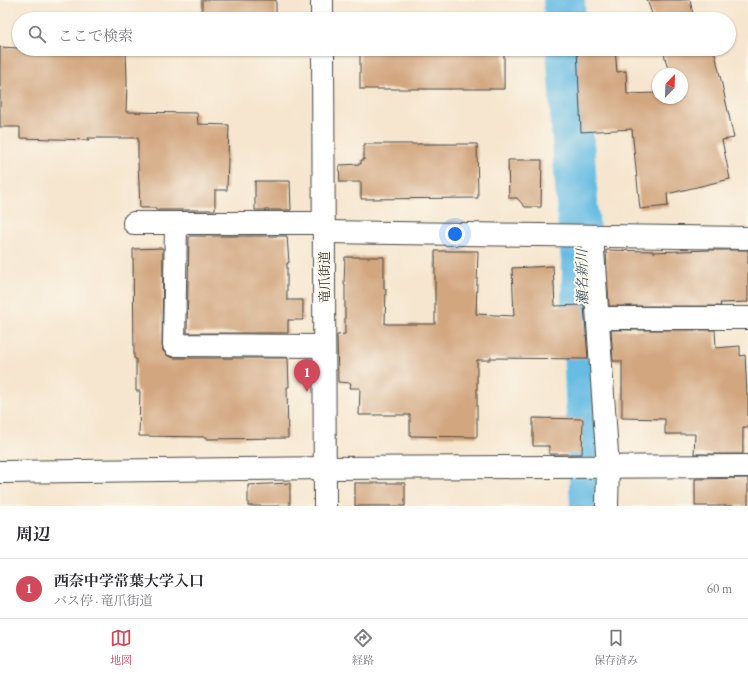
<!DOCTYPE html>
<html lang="ja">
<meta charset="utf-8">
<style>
:root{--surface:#fff;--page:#f7f7f7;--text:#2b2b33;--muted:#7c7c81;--line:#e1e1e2;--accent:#d1495b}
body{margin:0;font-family:"EB Garamond","Noto Serif JP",serif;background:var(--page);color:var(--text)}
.compass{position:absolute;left:652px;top:68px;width:36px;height:36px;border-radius:50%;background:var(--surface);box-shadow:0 1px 3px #0004;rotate:23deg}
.you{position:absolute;left:455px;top:234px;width:14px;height:14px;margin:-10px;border:3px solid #fff;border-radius:50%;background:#1a73e8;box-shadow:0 0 0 6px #1a73e833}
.badge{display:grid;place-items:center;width:26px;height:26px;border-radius:50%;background:var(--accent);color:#fff;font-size:13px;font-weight:700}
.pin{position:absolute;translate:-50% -33px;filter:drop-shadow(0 1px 2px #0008)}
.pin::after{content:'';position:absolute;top:21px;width:14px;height:12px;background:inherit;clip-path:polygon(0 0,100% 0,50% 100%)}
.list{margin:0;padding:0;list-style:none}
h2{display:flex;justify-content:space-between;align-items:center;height:52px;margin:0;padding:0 16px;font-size:17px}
h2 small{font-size:13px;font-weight:400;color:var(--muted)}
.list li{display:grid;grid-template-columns:26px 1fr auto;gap:12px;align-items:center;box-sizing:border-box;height:60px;padding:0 16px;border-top:1px solid var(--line)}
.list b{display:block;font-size:15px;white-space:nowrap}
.list p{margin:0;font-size:13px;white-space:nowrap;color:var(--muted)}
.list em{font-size:13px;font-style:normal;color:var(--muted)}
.icon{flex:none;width:22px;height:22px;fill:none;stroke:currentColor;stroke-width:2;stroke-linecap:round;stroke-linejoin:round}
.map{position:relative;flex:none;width:748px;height:506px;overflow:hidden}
.search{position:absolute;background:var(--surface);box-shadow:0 1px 3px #0004;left:12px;right:12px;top:12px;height:44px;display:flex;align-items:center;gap:10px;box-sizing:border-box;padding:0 14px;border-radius:22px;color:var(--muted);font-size:15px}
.sheet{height:112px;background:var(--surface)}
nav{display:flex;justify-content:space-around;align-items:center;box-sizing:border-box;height:56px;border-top:1px solid var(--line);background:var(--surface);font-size:11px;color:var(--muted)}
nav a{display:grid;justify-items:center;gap:2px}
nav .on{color:var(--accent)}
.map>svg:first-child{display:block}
</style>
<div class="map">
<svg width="748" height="506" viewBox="0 0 748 506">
<rect width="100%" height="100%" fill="#fbf7ec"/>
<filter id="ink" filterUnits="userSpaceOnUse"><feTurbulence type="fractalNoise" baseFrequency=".025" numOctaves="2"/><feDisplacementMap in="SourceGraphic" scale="8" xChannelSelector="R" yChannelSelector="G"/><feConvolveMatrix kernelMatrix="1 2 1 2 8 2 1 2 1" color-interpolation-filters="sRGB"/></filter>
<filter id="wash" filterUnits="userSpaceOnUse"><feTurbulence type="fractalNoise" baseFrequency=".012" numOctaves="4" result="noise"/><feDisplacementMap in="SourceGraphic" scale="16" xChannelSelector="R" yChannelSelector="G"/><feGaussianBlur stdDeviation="0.9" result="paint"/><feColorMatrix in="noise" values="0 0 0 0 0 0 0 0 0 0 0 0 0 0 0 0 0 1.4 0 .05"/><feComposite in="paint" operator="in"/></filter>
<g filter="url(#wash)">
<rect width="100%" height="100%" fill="#f6e6cf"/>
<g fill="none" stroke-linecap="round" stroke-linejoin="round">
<g stroke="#66bce3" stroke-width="42">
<polyline points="564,0 565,19"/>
<polyline points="567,49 578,217 583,271 582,302 591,506"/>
</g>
</g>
<g id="blocks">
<g fill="#d2a67f">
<rect x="202" y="0" width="74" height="19"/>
<polygon points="647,0 690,0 694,19 654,19"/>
<polygon points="0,47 18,48 18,49 126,49 127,82 126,112 197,113 198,124 229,125 227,190 215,190 215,210 156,210 156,208 140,208 138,163 138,138 88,138 89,140 20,138 20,127 0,127"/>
<polygon points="577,49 615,49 617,72 626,71 627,94 658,93 658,98 682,98 682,74 669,74 663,49 714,49 734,138 722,140 730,179 667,194 668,206 640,209 632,129 581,132"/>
<rect x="360" y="51" width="144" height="38"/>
<polygon points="364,144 477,144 478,198 361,199 361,182 340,182 339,165 361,164 361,160 364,160"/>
<polygon points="508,160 542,160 541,207 525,207 517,198 509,198"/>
<polygon points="255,181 290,181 291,210 255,210"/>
<polygon points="189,236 287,236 289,263 287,263 287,300 303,300 303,320 288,320 288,333 187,333"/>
<polygon points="163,248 162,345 163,351 168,356 174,358 288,358 289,387 287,387 288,438 207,439 207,437 139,436 140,391 136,391 136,359 134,358 133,249"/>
<polygon points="606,250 653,251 653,252 709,250 748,250 748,302 720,303 721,306 609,306"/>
<polygon points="435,251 478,251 476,314 514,316 512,268 553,266 555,306 584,305 588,359 490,358 490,360 477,360 477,437 410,436 410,415 359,415 360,388 350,388 351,383 338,382 337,335 345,334 345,285 344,285 345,257 384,257 384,289 386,289 385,324 435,324"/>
<polygon points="611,330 715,330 716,348 740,346 740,356 745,355 747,395 748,395 748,427 743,427 743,454 694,454 695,434 665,434 665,419 622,418 622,361 613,361"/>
<polygon points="533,418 583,419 582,454 549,454 549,446 533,446"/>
<polygon points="748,478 748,506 695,506 695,479"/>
<polygon points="290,483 290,506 248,506 248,485"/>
<rect x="355" y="483" width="50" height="23"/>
</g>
</g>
</g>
<g filter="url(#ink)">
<use href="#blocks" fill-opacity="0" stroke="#494744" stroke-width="1"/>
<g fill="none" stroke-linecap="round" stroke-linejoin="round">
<g stroke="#494744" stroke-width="24">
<g id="minor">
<polyline points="134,223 323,223"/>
<polyline points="176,223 174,345 324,346"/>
<polyline points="324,232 748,238"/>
<polyline points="592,236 608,467 607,506"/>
<polyline points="598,318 748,318"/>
<polyline points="0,472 325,468 748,466"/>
</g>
</g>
<g stroke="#494744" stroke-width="24">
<g id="major">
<polyline points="322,0 322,19"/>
<polyline points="323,49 325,506"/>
</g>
</g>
<use href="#minor" stroke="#fff" stroke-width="22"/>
<use href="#major" stroke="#fff" stroke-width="22"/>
</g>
</g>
<g text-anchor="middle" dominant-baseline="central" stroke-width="4" stroke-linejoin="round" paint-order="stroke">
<g font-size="13" fill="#2b2b2b" stroke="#fbf7ec">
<text transform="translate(324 277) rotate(-90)">竜爪街道</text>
</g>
<g font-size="14" font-style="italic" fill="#3d5662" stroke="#fbf7ec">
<text transform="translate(582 277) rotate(-91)">瀬名新川</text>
</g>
</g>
</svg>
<svg class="compass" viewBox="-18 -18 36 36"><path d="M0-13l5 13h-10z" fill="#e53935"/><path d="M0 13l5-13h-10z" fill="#7c7c81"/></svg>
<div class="you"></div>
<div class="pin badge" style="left:307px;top:392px">1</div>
<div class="search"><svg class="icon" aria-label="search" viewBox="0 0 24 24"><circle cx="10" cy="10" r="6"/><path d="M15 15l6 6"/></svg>ここで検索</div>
</div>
<section class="sheet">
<h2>周辺<small></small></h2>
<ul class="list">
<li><span class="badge">1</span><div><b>西奈中学常葉大学入口</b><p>バス停 · 竜爪街道</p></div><em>60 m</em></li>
</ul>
</section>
<nav>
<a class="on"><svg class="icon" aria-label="map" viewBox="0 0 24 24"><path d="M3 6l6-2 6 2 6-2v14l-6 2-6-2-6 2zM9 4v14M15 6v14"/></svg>地図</a>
<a><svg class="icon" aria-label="directions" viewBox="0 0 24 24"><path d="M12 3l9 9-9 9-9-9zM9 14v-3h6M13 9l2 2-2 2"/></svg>経路</a>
<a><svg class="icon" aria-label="saved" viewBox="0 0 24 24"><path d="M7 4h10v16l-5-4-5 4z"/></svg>保存済み</a>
</nav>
